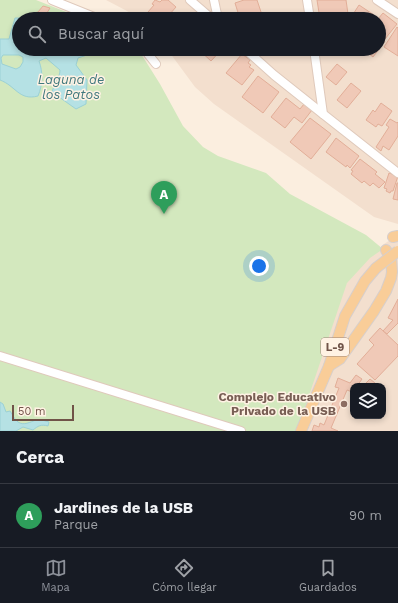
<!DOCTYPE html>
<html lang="es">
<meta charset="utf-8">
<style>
:root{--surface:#171b24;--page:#242831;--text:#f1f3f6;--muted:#9ea1a6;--line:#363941;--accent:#8c9099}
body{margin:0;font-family:"Work Sans",sans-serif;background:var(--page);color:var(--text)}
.controls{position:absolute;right:12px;bottom:12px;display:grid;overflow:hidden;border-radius:8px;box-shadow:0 2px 6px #0003}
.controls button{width:36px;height:36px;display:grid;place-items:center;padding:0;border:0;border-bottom:1px solid var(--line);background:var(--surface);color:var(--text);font:20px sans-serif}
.scale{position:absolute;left:12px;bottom:10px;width:62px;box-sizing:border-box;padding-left:4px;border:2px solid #705348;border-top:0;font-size:11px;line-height:14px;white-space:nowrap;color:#705348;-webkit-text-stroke:3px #fff2e4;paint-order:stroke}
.you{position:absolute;left:259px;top:266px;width:14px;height:14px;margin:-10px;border:3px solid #fff;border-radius:50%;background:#1a73e8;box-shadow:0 0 0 6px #1a73e833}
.badge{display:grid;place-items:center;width:26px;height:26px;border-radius:50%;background:var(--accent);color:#fff;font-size:13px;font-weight:700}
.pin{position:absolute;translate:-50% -33px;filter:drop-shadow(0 1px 2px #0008)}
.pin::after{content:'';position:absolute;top:21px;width:14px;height:12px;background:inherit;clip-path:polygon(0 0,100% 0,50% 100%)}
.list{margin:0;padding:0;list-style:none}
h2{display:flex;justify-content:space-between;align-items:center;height:52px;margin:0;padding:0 16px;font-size:17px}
h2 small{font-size:13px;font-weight:400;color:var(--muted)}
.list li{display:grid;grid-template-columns:26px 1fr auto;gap:12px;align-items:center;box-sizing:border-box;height:64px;padding:0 16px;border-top:1px solid var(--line)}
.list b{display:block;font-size:15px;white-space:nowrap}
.list p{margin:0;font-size:13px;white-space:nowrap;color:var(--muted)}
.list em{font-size:13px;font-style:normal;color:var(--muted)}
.icon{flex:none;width:22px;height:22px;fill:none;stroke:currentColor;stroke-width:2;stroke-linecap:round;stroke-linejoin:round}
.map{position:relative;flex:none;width:398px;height:431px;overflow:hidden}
.search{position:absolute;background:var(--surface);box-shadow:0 2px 6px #0003;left:12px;right:12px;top:12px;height:44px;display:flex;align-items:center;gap:10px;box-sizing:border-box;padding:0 14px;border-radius:22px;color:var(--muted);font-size:15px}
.sheet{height:116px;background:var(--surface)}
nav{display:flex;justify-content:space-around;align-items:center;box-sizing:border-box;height:56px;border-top:1px solid var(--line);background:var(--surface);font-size:11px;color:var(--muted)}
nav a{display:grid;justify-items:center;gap:2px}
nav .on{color:var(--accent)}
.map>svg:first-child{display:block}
</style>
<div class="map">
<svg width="398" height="431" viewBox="0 0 398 431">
<rect width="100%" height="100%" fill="#fbeedf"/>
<g fill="#f3dfce" fill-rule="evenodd">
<polygon points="106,0 398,0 398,224 374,217 214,104 195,87 167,49 379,49 379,19 138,19 127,11"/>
<path d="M 398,235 L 398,431 L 285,431 L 348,280 L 362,263 L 384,244 ZM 353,386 L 383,386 L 383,416 L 353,416 Z"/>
</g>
<polygon fill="#d3e8be" points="0,0 36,0 84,19 19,19 19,49 138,49 160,84 183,126 203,147 218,156 266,173 290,194 366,235 383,249 370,258 347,283 297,431 0,431"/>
<g fill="#b5e1e4" stroke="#9bd1d5" fill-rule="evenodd">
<path d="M 15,18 L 22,18 L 24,19 L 19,19 L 19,49 L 87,49 L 87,55 L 78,58 L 76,65 L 87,80 L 86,104 L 76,109 L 52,92 C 54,84 60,78 60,70 L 46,58 L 39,61 C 43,72 43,84 38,96 C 19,101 16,86 0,80 L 0,39 L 9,39 ZM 3,55 L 19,55 L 23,57 L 23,62 L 20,67 L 16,69 L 2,64 L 1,58 Z"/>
<path d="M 0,402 L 3,404 L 6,412 L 10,411 C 13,415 14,419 18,422 C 24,426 30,422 36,420 C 41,419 45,421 49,422 L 48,426 C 41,424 38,426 33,430 L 23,427 L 16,431 L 0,431 Z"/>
</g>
<g fill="#f0c9b7" stroke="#e2ae98">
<polygon points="155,0 160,2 162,0 168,0 176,7 169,15 168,13 163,19 156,19 148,12 154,5 152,4"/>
<polygon points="244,0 257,0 263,18 240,19 235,3"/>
<polygon points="317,0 346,0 348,14 336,17 336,19 320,19"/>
<polygon points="359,5 374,15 371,19 350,19"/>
<polygon points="43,6 50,8 45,16 41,19 31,19 30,14 38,12"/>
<polygon points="383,13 397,24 385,39 379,35 378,19"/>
<polygon points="186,14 192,19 183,19"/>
<polygon points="397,27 398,28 398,56 384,47"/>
<polygon points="381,38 385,41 379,49 379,41"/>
<polygon points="198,49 222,49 211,61"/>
<polygon points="269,49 278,49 275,53"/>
<polygon points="363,49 379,49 373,57"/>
<polygon points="242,54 250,60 248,63 251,65 249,67 254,70 242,85 226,73"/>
<polygon points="337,64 347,72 336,85 326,77"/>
<polygon points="258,76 279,92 263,113 242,97"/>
<polygon points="351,83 361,91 347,108 337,100"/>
<polygon points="286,98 300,109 304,104 312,110 302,123 294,117 285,128 271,117"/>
<polygon points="381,103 392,111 382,126 378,124 376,127 366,120 373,110 375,112"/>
<polygon points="310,118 331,134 311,159 290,142"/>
<polygon points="390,119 397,123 398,122 398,136 389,150 383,146 381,151 376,147 389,127 386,125"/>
<polygon points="336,138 359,156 350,168 347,165 346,167 326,152"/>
<polygon points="360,159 377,172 375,174 385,182 379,188 373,183 370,186 364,181 362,183 351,174 353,171 351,170"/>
<polygon points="389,173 398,176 393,191 391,191 390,193 386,191 387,189 384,188"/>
<polygon points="397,183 398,183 398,200 393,199"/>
<polygon points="398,299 398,323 387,334 383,331 393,320 388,318"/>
<polygon points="380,328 398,345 398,356 375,380 357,364 374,345 369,340"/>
<polygon points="356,375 362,379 357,386 353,386 352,392 347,390 331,428 338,431 312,431 314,425 319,427 320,423 324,425 339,388 335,387 338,378 350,383"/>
<polygon points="370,379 375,383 372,386 363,386"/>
</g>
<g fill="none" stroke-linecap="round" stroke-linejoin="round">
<g stroke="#dfc9bb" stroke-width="10">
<g id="minor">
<polyline points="52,0 99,19"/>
<polyline points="190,0 212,19"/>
<polyline points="214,0 218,19"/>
<polyline points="307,0 310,19"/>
<polyline points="377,0 398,14"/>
<polyline points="144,49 156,64"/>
<polyline points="245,49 274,75 323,114"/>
<polyline points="314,49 323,114 398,173"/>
<polyline points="0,356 241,431"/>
</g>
</g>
<g stroke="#d7cfcc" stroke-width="12">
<g id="major">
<polyline points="393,237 398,236"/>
<polyline points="329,366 340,359 374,311 386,291 391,278 392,272 391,259 386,250"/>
<polyline points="301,431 329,366 345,316 365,281 376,268"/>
</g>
</g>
<use href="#minor" stroke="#fff" stroke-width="8"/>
<use href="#major" stroke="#f9cd98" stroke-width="10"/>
<g stroke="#d7cfcc" stroke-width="12" stroke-linecap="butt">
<polyline id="major-bridge" points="376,268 398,251"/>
</g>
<use href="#major-bridge" stroke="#f9cd98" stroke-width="10"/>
</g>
<circle fill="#8d6e63" stroke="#fff2e4" stroke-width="1.5" cx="344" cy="404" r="4"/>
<g text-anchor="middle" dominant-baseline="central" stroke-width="3" stroke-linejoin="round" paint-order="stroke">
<rect fill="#fff2e4" stroke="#9b8377" stroke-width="1" x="321" y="338" width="28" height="18" rx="3"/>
<g font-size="11" font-weight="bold" fill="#705348">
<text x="335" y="347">L-9</text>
</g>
<g font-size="12" font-weight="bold" fill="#785e54" stroke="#fff2e4" text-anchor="end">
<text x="336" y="397">Complejo Educativo<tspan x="336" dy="14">Privado de la USB</tspan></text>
</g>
<g font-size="13" font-style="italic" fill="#3f787d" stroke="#fff2e4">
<text x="71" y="79">Laguna de<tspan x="71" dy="15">los Patos</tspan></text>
</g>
</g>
</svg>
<div class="controls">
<button><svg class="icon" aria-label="layers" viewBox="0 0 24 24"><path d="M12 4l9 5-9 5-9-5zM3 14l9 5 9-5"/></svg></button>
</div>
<div class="scale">50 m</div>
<div class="you"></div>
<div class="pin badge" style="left:164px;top:214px;background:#2e9e5b">A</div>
<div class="search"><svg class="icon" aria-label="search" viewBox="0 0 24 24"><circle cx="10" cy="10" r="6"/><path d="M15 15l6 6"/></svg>Buscar aquí</div>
</div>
<section class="sheet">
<h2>Cerca<small></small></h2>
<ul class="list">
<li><span class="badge" style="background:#2e9e5b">A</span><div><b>Jardines de la USB</b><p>Parque</p></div><em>90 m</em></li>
</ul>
</section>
<nav>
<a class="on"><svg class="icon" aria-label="map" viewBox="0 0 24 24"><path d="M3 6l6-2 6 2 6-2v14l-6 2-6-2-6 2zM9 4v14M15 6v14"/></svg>Mapa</a>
<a><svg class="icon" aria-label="directions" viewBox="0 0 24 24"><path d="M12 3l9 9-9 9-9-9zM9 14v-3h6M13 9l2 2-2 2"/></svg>Cómo llegar</a>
<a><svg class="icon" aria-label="saved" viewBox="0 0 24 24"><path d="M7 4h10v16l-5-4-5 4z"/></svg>Guardados</a>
</nav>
